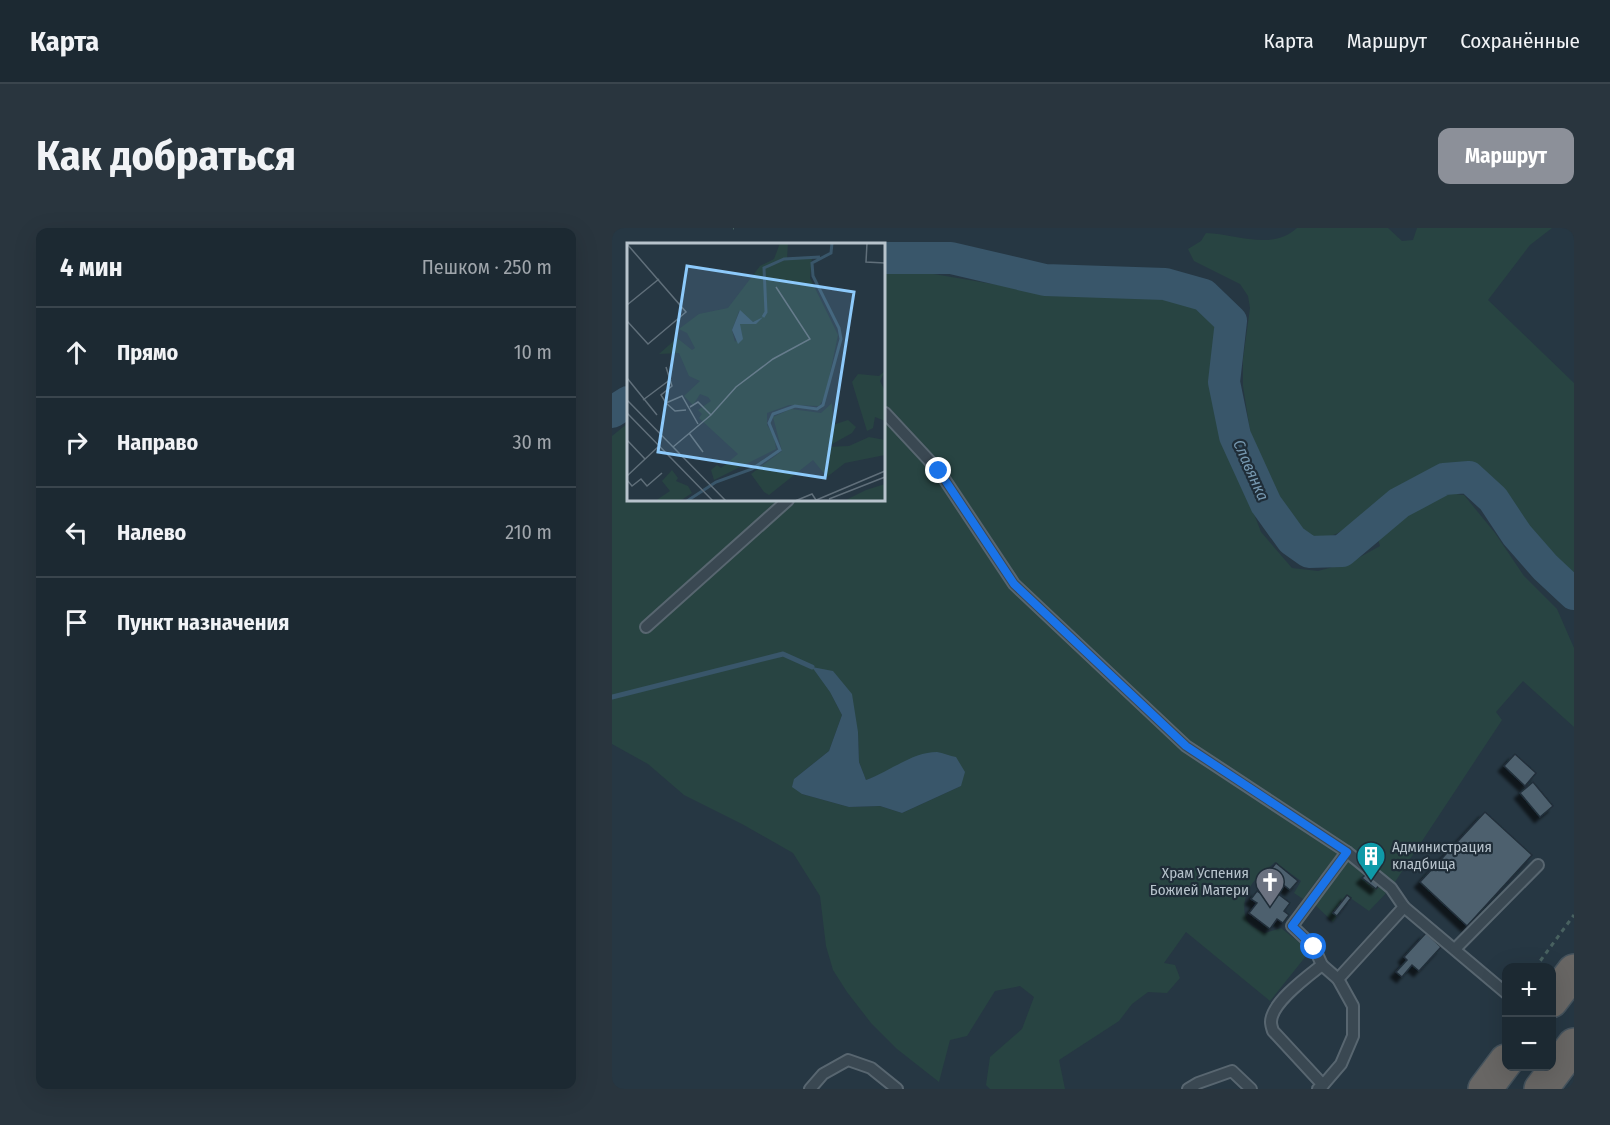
<!DOCTYPE html>
<html lang="ru">
<meta charset="utf-8">
<style>
:root{--surface:#1c2932;--page:#29353e;--text:#f1f3f6;--muted:#a0a6ac;--line:#3a454d;--accent:#8c9099}
body{margin:0;font-family:"Fira Sans Condensed",sans-serif;background:var(--page);color:var(--text)}
.controls{position:absolute;right:18px;bottom:18px;display:grid;overflow:hidden;border-radius:12px;box-shadow:0 6px 24px #0002}
.controls button{width:54px;height:54px;display:grid;place-items:center;padding:0;border:0;border-bottom:2px solid var(--line);background:var(--surface);color:var(--text);font:30px sans-serif}
.stop{position:absolute;width:18px;height:18px;margin:-14px;border:4px solid #1a73e8;border-radius:50%;background:#fff}
.stop.end{background:#1a73e8;border-color:#fff;box-shadow:0 2px 6px #0008}
.list{margin:0;padding:0;list-style:none}
h2{display:flex;justify-content:space-between;align-items:center;height:78px;margin:0;padding:0 24px;font-size:26px}
h2 small{font-size:20px;font-weight:400;color:var(--muted)}
.list li{display:grid;grid-template-columns:39px 1fr auto;gap:18px;align-items:center;box-sizing:border-box;height:90px;padding:0 24px;border-top:2px solid var(--line)}
.list b{display:block;font-size:22px;white-space:nowrap}
.list em{font-size:20px;font-style:normal;color:var(--muted)}
.icon{flex:none;width:33px;height:33px;fill:none;stroke:currentColor;stroke-width:2;stroke-linecap:round;stroke-linejoin:round}
.map{position:relative;flex:none;width:962px;height:861px;overflow:hidden;border-radius:12px}
header{display:flex;align-items:center;gap:36px;box-sizing:border-box;height:84px;padding:0 30px;background:var(--surface);border-bottom:2px solid var(--line)}
header strong{font-size:28px}
nav{display:flex;gap:33px;margin-inline-start:auto;font-size:21px}
.intro{display:flex;align-items:center;justify-content:space-between;box-sizing:border-box;height:144px;padding:0 36px}
h1{margin:0;font-size:42px}
.button{padding:15px 27px;border-radius:12px;background:var(--accent);color:#fff;font-size:21px;font-weight:700}
main{display:flex;gap:36px;padding:0 36px}
aside{flex:1;background:var(--surface);border-radius:12px;box-shadow:0 6px 24px #0002}
.map>svg:first-child{display:block}
</style>
<header>
<strong>Карта</strong>
<nav><a>Карта</a><a>Маршрут</a><a>Сохранённые</a></nav>
</header>
<div class="intro"><h1>Как добраться</h1><a class="button">Маршрут</a></div>
<main>
<aside>
<h2>4 мин<small>Пешком · 250 m</small></h2>
<ul class="list">
<li><svg class="icon" aria-label="ahead" viewBox="0 0 24 24"><path d="M12 20V5M6 11l6-6 6 6"/></svg><div><b>Прямо</b></div><em>10 m</em></li>
<li><svg class="icon" aria-label="right" viewBox="0 0 24 24"><path d="M7 20v-9h11M14 6l5 5-5 5"/></svg><div><b>Направо</b></div><em>30 m</em></li>
<li><svg class="icon" aria-label="left" viewBox="0 0 24 24"><path d="M17 20v-9H6M10 6l-5 5 5 5"/></svg><div><b>Налево</b></div><em>210 m</em></li>
<li><svg class="icon" aria-label="arrive" viewBox="0 0 24 24"><path d="M6 21V4h12l-3 4 3 4H6"/></svg><div><b>Пункт назначения</b></div></li>
</ul>
</aside>
<div class="map">
<svg width="962" height="861" viewBox="0 0 962 861">
<defs>
<filter id="shadow"><feDropShadow dx="-5.5" dy="5.5" stdDeviation="1.5" flood-color="#0009"/></filter>
</defs>
<rect width="100%" height="100%" fill="#263743"/>
<g fill="#284442" fill-rule="evenodd">
<path d="M 685,0 L 776,0 L 790,13 L 801,12 L 805,0 L 940,0 L 918,17 L 876,72 L 962,155 L 962,351 L 903,289 L 873,244 L 860,235 L 841,236 L 818,247 L 726,305 C 716,309 704,315 694,310 C 675,300 658,261 648,242 L 647,233 L 641,222 L 631,158 L 631,131 L 638,80 L 636,68 L 628,56 L 582,33 L 576,21 L 589,13 L 594,5 C 624,6 660,23 685,0 Z"/>
<path d="M 292,41 L 417,62 L 551,61 L 579,72 L 601,88 L 607,112 L 601,151 L 623,236 L 649,304 L 680,340 L 706,343 L 739,334 L 768,318 L 765,308 C 783,291 811,268 837,265 C 842,265 847,267 852,267 L 883,305 L 912,348 L 945,381 L 962,420 L 962,499 L 911,453 L 884,484 L 890,492 L 779,660 L 757,683 L 734,667 L 721,685 L 725,688 L 721,694 L 701,675 L 717,653 L 708,648 L 691,671 L 682,665 L 689,653 L 663,634 C 657,640 651,645 645,650 C 633,661 626,686 640,698 C 644,701 650,703 653,705 L 669,700 L 698,723 L 658,773 L 574,704 L 552,735 L 563,737 L 568,750 L 555,765 L 536,764 L 520,776 L 507,793 L 447,832 L 453,861 L 378,861 L 374,857 L 378,829 L 410,801 L 422,769 L 408,758 L 383,763 L 355,808 L 338,812 L 327,854 L 285,821 L 259,795 L 235,764 L 221,742 L 214,718 L 208,668 L 181,625 L 130,596 L 72,567 L 36,536 L 0,516 L 0,208 L 16,195 L 16,272 L 272,272 L 272,43 ZM 201,440 L 246,504 L 247,534 L 254,552 L 275,544 L 349,558 L 290,585 L 268,578 L 237,579 L 190,566 L 182,551 L 217,523 L 230,487 L 218,464 Z"/>
</g>
<path fill="#39566a" d="M 200,439 L 221,443 L 240,466 L 246,504 L 247,534 L 254,552 C 277,544 300,524 325,524 C 331,525 338,528 344,529 L 353,544 L 349,558 L 290,585 L 268,578 L 237,579 L 190,566 L 180,559 L 182,551 L 217,523 L 230,487 L 218,464 Z"/>
<g fill="none" stroke-linecap="round" stroke-linejoin="round">
<polyline stroke="#39566a" stroke-width="5" points="0,469 171,426 200,439"/>
<g stroke="#39566a" stroke-width="32">
<polyline points="272,30 339,30 433,52 553,56 592,67 619,93 612,154 623,208 654,276 680,312 697,324 730,323 787,275 832,251 857,249 881,271 905,307 933,339 962,366"/>
<polyline points="0,184 16,174"/>
</g>
</g>
<g fill="#4e616e" stroke="#212f3a" stroke-width="1.5" filter="url(#shadow)">
<polygon points="903,526 924,545 913,558 892,538"/>
<polygon points="921,554 941,578 928,589 908,565"/>
<polygon points="873,584 920,627 855,698 808,654"/>
<polygon points="664,635 686,653 678,662 656,645"/>
<polygon points="755,645 768,656 764,661 750,650"/>
<polygon points="656,658 678,675 672,683 677,687 671,695 665,691 658,701 637,685 645,675 639,671 645,663 650,666"/>
<polygon points="735,667 739,670 725,688 721,685"/>
<polygon points="814,705 829,719 807,743 800,737 790,749 784,744 795,732 792,729"/>
</g>
<g fill="none" stroke-linecap="round" stroke-linejoin="round">
<g stroke="#586670" stroke-width="14">
<g id="service">
<polyline points="272,186 273,185 327,243 402,356 574,518 735,624 680,698 702,719 710,737"/>
<polyline points="34,399 176,272"/>
<polyline points="735,624 779,660 792,679 894,765"/>
<polyline points="843,721 926,637"/>
<polyline points="711,857 729,836 741,808 741,778 726,751"/>
<polyline points="198,861 211,846 236,832 259,840 285,861"/>
<polyline points="576,861 586,855 620,843 639,861"/>
<path d="M 706,861 L 711,857 L 661,803 C 660,800 659,797 659,794 C 659,775 696,748 710,737 L 726,751 L 792,679"/>
</g>
</g>
<g stroke="#45535d" stroke-width="36">
<g id="trunk">
<polyline points="939,773 962,743"/>
<polyline points="873,861 894,833"/>
<polyline points="929,861 962,817"/>
</g>
</g>
<g stroke="#486160" stroke-width="3" stroke-dasharray="4.5 4.5" stroke-linecap="butt">
<polyline points="121,0 122,0"/>
<polyline points="923,740 962,687"/>
</g>
<use href="#service" stroke="#3a4852" stroke-width="10"/>
<use href="#trunk" stroke="#686664" stroke-width="33"/>
</g>
<g fill="none" stroke-linecap="round" stroke-linejoin="round">
<polyline stroke="#1a73e8" stroke-width="8" points="327,243 402,356 574,518 735,624 680,698 702,719"/>
</g>
<defs>
<g id="building-pin" transform="scale(1.5)"><path d="M0 17L-7.5 6A9.5 9.5 0 1 1 7.5 6Z" fill="#0f9aa8" stroke="#1f2d38"/><path d="M-4-6H4V6H1V3H-1V6H-4ZM-2.5-4.3h1.7v1.8h-1.7ZM.8-4.3h1.7v1.8H.8ZM-2.5-1h1.7V.8h-1.7ZM.8-1h1.7V.8H.8Z" fill="#fff"/></g>
<g id="church-pin" transform="scale(1.5)"><path d="M0 17L-7.5 6A9.5 9.5 0 1 1 7.5 6Z" fill="#6b7280" stroke="#1f2d38"/><path d="M-1.2-6h2.4v3.5h3.3v2.4h-3.3V6h-2.4V-.1h-3.3v-2.4h3.3Z" fill="#fff"/></g>
</defs>
<g fill-rule="evenodd">
<use href="#building-pin" x="759" y="628"/>
<use href="#church-pin" x="658" y="654"/>
</g>
<g text-anchor="middle" dominant-baseline="central" stroke-width="4.5" stroke-linejoin="round" paint-order="stroke">
<g font-size="15" fill="#b7c3cc" stroke="#1f2d38" text-anchor="start">
<text x="780" y="619">Администрация<tspan x="780" dy="17">кладбища</tspan></text>
<text x="637" y="645" text-anchor="end">Храм Успения<tspan x="637" dy="17">Божией Матери</tspan></text>
</g>
<g font-size="16" font-style="italic" fill="#7698b0" stroke="#1f2d38">
<text transform="translate(639 242) rotate(66)">Славянка</text>
</g>
</g>
<g transform="translate(15 15)">
<rect width="258" height="258" fill="#263743"/>
<path d="M 153,0 L 161,0 L 160,17 L 185,14 L 183,35 L 211,92 L 198,154 L 192,163 L 162,162 L 140,170 L 140,182 L 147,193 L 149,206 L 87,237 L 84,227 L 90,222 L 94,225 L 111,211 L 72,175 L 75,171 L 71,167 L 84,158 L 81,154 L 73,151 L 66,162 L 57,153 L 73,138 L 62,133 L 52,110 L 32,111 L 50,95 L 65,107 L 68,105 L 60,90 L 52,86 L 72,71 L 101,65 L 133,23 L 147,16 ZM 112,68 L 126,79 L 135,75 L 122,81 L 112,81 L 115,91 L 108,99 L 105,87 ZM 258,128 L 253,138 L 258,148 L 258,178 L 248,174 L 246,185 L 240,188 L 225,139 L 231,131 L 252,133 ZM 205,160 L 206,182 L 221,177 L 229,184 L 225,190 L 200,204 L 222,203 L 242,194 L 258,197 L 258,212 L 218,220 L 200,234 L 186,217 L 142,252 L 137,249 L 124,231 L 155,208 L 146,174 L 164,166 L 194,170 ZM 45,227 L 51,235 L 49,238 L 61,243 L 65,250 L 53,258 L 28,258 L 43,248 L 35,238 ZM 258,241 L 258,258 L 217,258 L 239,247 Z" fill="#284442" fill-rule="evenodd"/>
<path d="M 113,67 L 126,79 L 136,74 L 129,81 L 113,81 L 116,96 L 111,101 L 105,87 Z" fill="#39566a"/>
<path fill="none" stroke="#39566a" stroke-width="3" d="M 136,74 L 139,69 L 137,25 L 157,16 L 193,14M 60,258 L 89,239 L 125,226 L 153,207 L 142,180 L 146,171 L 168,163 L 190,166 L 196,162 L 214,96 L 212,85 L 186,33 L 185,20 L 204,10 L 205,0"/>
<path fill="none" stroke="#606f7a" stroke-width="1.5" d="M 240,0 L 239,19 L 258,20M 0,1 L 59,69 L 21,101 L 0,78M 0,62 L 32,36M 39,124 L 45,143 L 34,152 L 39,160 L 55,153 L 71,181M 0,135 L 30,172M 0,157 L 99,258M 16,157 L 44,136M 39,160 L 48,168 L 59,167M 63,164 L 71,159 L 84,172 L 109,144 L 146,116 L 183,96 L 149,44M 0,170 L 86,258M 62,190 L 76,209M 0,197 L 18,216M 46,204 L 84,172M 0,233 L 32,203M 0,237 L 5,243 L 14,236 L 20,243 L 35,230M 202,256 L 258,234M 168,258 L 185,251 L 189,257M 187,258 L 258,228"/>
<path fill="#8dcafb" fill-opacity="0.15" stroke="#8dcafb" stroke-width="3" d="M 60,23 L 227,49 L 198,235 L 31,209 Z"/>
<rect width="258" height="258" fill="none" stroke="#b7c3cc" stroke-width="3"/>
</g>
</svg>
<div class="controls">
<button>+</button>
<button>−</button>
</div>
<div class="stop" style="left:702px;top:719px"></div>
<div class="stop end" style="left:327px;top:243px"></div>
</div>
</main>
